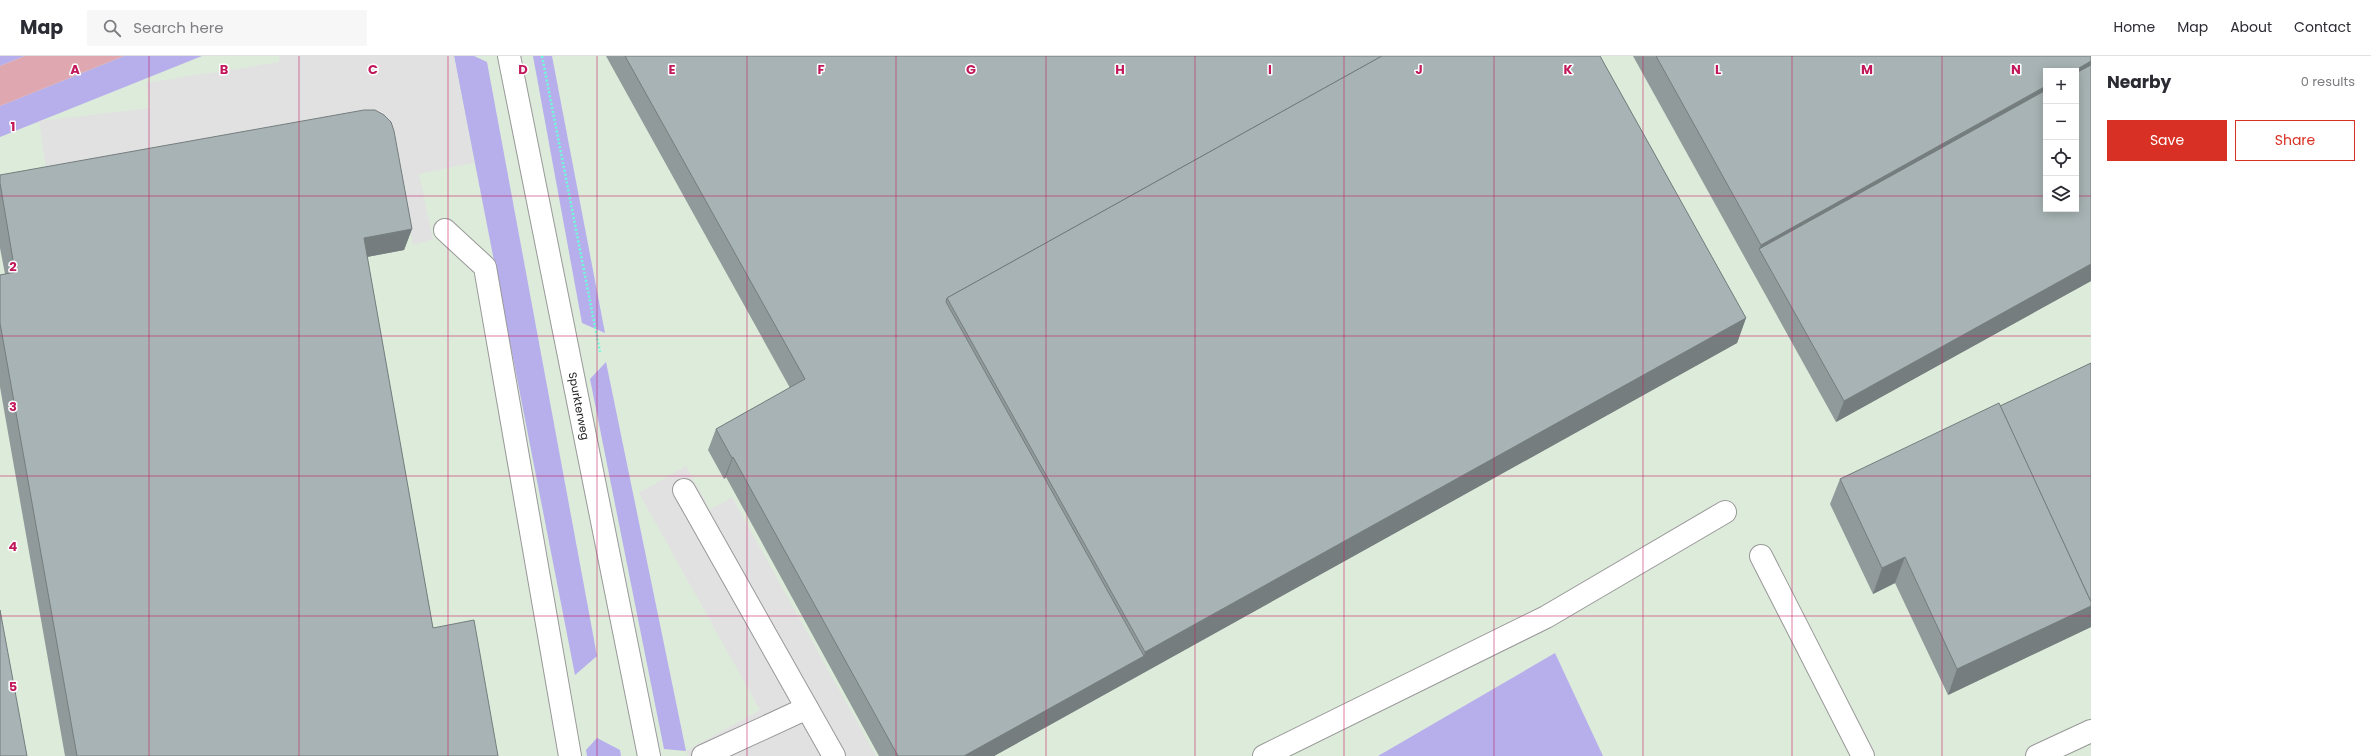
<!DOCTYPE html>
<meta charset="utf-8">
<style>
:root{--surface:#fff;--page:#f7f7f7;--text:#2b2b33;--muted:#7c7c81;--line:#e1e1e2;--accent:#d93025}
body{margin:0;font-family:Poppins,sans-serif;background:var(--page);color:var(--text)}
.controls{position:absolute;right:12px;top:12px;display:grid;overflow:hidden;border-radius:0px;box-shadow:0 2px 10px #0003}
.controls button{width:36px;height:36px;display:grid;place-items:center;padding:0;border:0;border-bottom:1px solid var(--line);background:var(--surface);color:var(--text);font:20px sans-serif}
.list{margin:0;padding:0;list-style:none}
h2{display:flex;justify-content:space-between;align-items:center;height:52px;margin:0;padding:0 16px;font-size:17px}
h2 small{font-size:13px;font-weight:400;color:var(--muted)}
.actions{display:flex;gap:8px;padding:12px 16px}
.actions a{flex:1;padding:9px 0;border:1px solid var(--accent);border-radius:0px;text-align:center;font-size:14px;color:var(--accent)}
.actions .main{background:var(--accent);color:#fff}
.icon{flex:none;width:22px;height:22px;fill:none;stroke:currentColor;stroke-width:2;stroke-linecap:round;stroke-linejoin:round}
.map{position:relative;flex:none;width:2091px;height:700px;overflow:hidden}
header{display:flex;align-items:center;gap:24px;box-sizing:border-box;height:56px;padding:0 20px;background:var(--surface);border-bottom:1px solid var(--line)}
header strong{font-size:19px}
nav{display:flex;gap:22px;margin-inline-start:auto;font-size:14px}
.search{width:280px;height:36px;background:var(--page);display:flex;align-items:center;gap:10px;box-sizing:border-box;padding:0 14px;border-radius:0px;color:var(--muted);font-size:15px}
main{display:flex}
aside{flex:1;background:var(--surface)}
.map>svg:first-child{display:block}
</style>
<header>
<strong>Map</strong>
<div class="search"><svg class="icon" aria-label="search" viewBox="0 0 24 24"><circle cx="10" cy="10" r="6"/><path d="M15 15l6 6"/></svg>Search here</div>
<nav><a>Home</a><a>Map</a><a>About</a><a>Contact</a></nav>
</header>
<main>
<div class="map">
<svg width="2091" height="700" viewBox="0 0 2091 700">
<rect width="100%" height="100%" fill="#e8eff2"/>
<path fill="#ddebda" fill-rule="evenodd" d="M 0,0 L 2091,0 L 2091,700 L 0,700 ZM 2046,15 L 2076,15 L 2076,153 L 2046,153 Z"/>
<g fill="#b7aeec">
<polygon points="0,0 25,0 0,10"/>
<polygon points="124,0 202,0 0,81 0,50"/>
<polygon points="454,0 474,0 487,6 597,600 575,619"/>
<polygon points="533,0 552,0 605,277 582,267"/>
<polygon points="606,306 686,695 664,693 590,323"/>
<polygon points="1555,597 1603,700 1378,700"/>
<polygon points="597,682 620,694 621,700 587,700 586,694"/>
</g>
<g fill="#e1e1e1">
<polygon points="279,0 454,0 474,107 419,118 433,183 413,189 387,63 46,111 39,65 150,52 146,27 279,6"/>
<polygon points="686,410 710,454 732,441 876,700 688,700 686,695 760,654 639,437"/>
</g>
<polygon fill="#dfa8b0" points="25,0 124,0 0,50 0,10"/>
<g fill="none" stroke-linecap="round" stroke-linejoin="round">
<g stroke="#989898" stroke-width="24">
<g id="minor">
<polyline points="509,0 649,700"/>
<polyline points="445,174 485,211 570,700"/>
<polyline points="684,434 834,700"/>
<polyline points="1761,500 1863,700"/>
<polyline points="703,700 807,652"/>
<polyline points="1264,700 1546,561 1725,456"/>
<polyline points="2037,700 2091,675"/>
</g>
</g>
<polyline stroke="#6efcd7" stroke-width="2.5" stroke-dasharray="2 2" stroke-linecap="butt" points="542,0 600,296"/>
<use href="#minor" stroke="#fff" stroke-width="22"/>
</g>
<g fill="#909a9b">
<polygon points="606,0 1600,0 1746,262 1737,287 994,700 879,700 726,421 724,423 708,394 716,373 790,332"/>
<polygon points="1633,0 2091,0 2091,225 1836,366"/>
<polygon points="0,119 412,173 404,194 367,201 433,572 498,700 65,700 0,331 0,219 5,218 0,192"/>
<polygon points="2091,307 2091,571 1948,639 1895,527 1873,538 1830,448 1840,423 2000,350"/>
</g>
<g fill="#757d7e">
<polygon points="2091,5 2091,26 2076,34 2076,15 2074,15"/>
<polygon points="2046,30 2046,51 1759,193 1761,189"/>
<polygon points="412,173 404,194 356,203 364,182"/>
<polygon points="2091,208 2091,225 1836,366 1844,345"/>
<polygon points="1746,262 1737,287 994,700 964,700 1144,600 1145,596"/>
<polygon points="733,401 726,421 724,423 732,402"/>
<polygon points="1905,501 1895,527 1873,538 1882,512"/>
<polygon points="2091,550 2091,571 1948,639 1957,613"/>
</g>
<g fill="#a7b3b4" stroke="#757d7e">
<polygon points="625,0 1382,0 947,242 946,246 1144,600 964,700 898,700 733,401 732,402 716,373 805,323"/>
<polygon points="1382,0 1600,0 1746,262 1145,596 947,242"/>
<polygon points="1656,0 2091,0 2091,5 2074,15 2046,15 2046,30 1761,189"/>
<polygon points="2091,9 2091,208 1844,345 1759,193 2046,34 2046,153 2076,153 2076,17"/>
<polygon points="364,54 375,54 384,59 391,66 394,75 412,173 364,182 433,572 474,564 498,700 77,700 0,267 0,219 15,216 0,127 0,119"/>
<polygon points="2091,307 2091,546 2000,350"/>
<polygon points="1999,347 2091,546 2091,550 1957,613 1905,501 1882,512 1840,423"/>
<polygon points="0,554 27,700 0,700"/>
</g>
<path fill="none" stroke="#c2185b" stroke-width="1" stroke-opacity="0.55" d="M 149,0 L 149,700M 299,0 L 299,700M 448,0 L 448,700M 597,0 L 597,700M 747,0 L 747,700M 896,0 L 896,700M 1046,0 L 1046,700M 1195,0 L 1195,700M 1344,0 L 1344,700M 1494,0 L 1494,700M 1643,0 L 1643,700M 1792,0 L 1792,700M 1942,0 L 1942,700M 0,140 L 2046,140M 2076,140 L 2091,140M 0,280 L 2091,280M 0,420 L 2091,420M 0,560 L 2091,560"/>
<g text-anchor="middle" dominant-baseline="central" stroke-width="3" stroke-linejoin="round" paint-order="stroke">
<g font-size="11" fill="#212121" stroke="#fff">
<text transform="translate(579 350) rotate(79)">Spurkterweg</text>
</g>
</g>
<g font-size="13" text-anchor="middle" font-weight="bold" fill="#c2185b" stroke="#fff" stroke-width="3" stroke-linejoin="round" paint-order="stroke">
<text x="75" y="18">A</text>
<text x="224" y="18">B</text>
<text x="373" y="18">C</text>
<text x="523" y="18">D</text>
<text x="672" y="18">E</text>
<text x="821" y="18">F</text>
<text x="971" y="18">G</text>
<text x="1120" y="18">H</text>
<text x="1270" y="18">I</text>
<text x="1419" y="18">J</text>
<text x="1568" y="18">K</text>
<text x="1718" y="18">L</text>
<text x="1867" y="18">M</text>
<text x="2016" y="18">N</text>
<text x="13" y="75">1</text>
<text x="13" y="215">2</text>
<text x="13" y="355">3</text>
<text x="13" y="495">4</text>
<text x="13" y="635">5</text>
</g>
</svg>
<div class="controls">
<button>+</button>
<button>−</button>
<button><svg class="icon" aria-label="locate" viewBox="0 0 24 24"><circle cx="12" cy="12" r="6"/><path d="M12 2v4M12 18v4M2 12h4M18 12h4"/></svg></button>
<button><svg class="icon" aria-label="layers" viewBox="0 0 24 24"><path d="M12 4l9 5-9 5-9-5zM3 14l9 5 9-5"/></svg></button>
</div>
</div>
<aside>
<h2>Nearby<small>0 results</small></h2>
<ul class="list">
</ul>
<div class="actions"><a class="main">Save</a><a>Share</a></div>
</aside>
</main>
